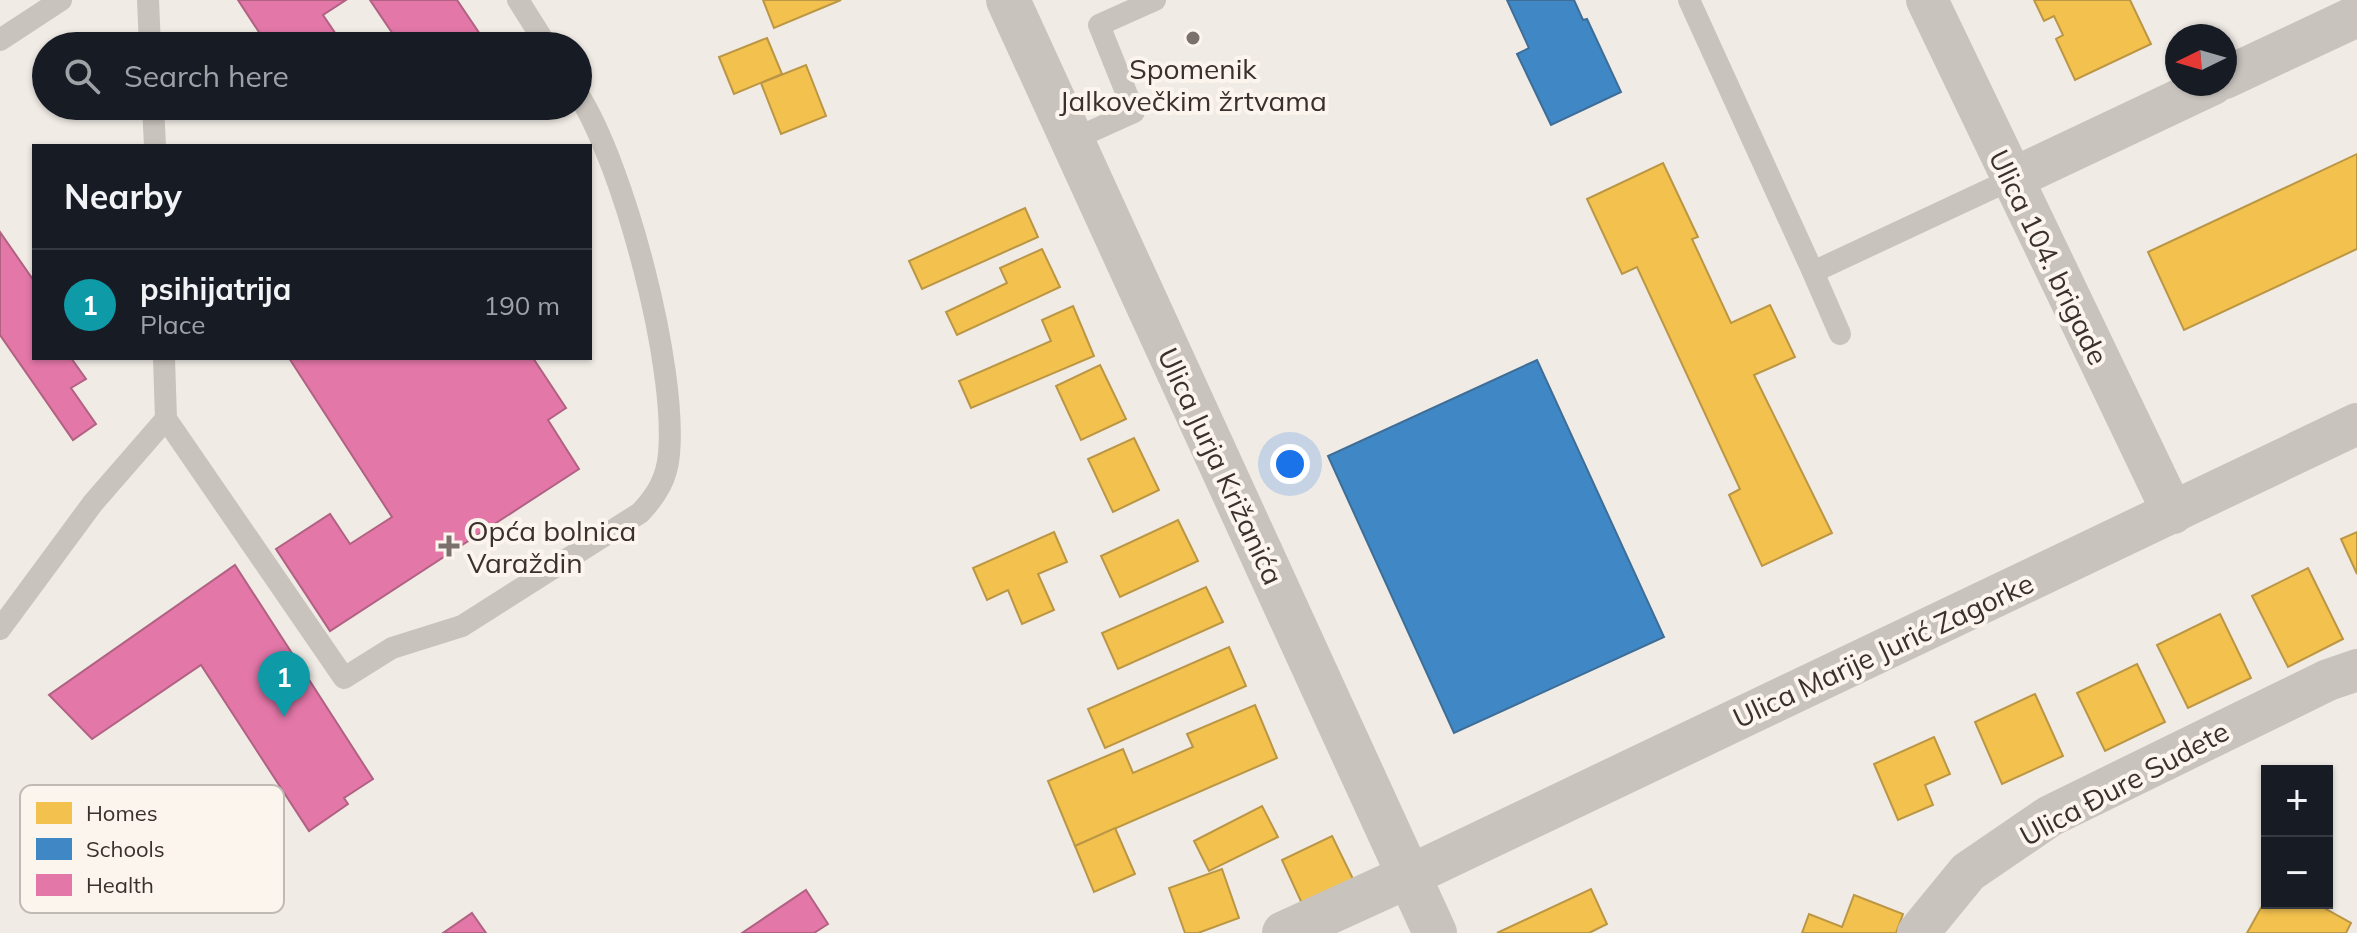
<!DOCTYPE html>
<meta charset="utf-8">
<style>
:root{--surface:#171b24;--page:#20242c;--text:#f1f3f6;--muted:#9ea1a6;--line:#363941;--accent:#7a716c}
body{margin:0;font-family:Mulish,sans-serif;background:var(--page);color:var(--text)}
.controls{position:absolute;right:24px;bottom:24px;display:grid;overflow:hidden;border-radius:0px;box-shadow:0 2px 6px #0004}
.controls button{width:72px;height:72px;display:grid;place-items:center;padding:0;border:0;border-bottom:2px solid var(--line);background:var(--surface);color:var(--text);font:40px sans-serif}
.compass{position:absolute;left:2165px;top:24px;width:72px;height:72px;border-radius:50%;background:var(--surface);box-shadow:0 2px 6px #0004;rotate:265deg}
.you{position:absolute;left:1290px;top:464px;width:28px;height:28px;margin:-20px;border:6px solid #fff;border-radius:50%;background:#1a73e8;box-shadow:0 0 0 12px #1a73e833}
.badge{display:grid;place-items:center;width:52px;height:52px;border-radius:50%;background:var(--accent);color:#fff;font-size:26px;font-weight:700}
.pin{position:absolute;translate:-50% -66px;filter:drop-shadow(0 2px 4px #0008)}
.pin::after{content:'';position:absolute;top:42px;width:28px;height:24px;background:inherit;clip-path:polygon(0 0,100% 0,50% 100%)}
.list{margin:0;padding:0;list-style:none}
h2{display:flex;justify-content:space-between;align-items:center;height:104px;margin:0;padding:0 32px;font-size:34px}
h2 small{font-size:26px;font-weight:400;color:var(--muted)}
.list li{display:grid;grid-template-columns:52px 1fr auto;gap:24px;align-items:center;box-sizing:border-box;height:112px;padding:0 32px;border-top:2px solid var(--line)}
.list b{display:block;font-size:30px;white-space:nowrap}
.list p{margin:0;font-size:26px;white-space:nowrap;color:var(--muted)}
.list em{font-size:26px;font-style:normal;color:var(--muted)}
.icon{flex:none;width:44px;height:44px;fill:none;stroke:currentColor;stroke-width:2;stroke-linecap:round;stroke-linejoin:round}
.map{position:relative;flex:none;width:2357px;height:933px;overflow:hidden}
.search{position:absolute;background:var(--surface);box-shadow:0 2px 6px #0004;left:32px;top:32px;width:560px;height:88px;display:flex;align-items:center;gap:20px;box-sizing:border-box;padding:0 28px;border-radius:44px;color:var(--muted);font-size:30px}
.panel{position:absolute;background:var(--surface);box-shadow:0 2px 6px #0004;left:32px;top:144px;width:560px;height:216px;border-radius:0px}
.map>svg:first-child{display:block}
</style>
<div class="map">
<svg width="2357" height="933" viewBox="0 0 2357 933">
<rect width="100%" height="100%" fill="#f0ebe5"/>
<g fill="#f2c14e" stroke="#bb9644" stroke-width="2">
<polygon points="763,0 841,0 774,28"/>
<polygon points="2034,0 2130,0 2151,44 2075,80 2056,39 2063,35 2054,16 2044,21"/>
<polygon points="767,38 782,74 734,94 719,57"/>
<polygon points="806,65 826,116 781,134 761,83"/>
<polygon points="2357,154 2357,249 2184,330 2148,252"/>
<polygon points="1663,163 1698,237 1692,239 1731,323 1770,305 1795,357 1754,375 1832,533 1762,566 1729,495 1740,489 1637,267 1622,274 1587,199"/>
<polygon points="1025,208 1038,237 922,289 909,261"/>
<polygon points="1042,249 1060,287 957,335 946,312 1007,283 1000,268"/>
<polygon points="1073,306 1094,356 971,408 959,381 1051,341 1042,320"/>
<polygon points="1100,365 1126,419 1081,440 1056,386"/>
<polygon points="1134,438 1159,490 1113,512 1088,459"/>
<polygon points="1178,520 1198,561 1120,597 1101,556"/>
<polygon points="1054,532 1067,562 1038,574 1054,610 1022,624 1008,590 987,600 973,568"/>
<polygon points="2357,532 2357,574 2341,539"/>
<polygon points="2308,568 2343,639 2288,667 2252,596"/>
<polygon points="1206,587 1223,622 1118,669 1102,633"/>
<polygon points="2220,614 2251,678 2188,708 2157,645"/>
<polygon points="1229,647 1246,686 1105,748 1088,709"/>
<polygon points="2137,664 2165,722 2105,751 2077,693"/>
<polygon points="2035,694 2063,756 2002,784 1975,722"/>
<polygon points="1255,705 1277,758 1075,846 1048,781 1123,749 1133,773 1193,747 1187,734"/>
<polygon points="1934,737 1950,774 1925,785 1933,805 1898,820 1874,764"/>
<polygon points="1262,806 1278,837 1209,871 1194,841"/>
<polygon points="1115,828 1135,874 1094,892 1075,846"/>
<polygon points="1332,836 1355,883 1304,908 1282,860"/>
<polygon points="1222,869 1239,918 1198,933 1185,933 1169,888"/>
<polygon points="1591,889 1607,924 1589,933 1497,933"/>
<polygon points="1854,895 1903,914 1896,933 1802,933 1809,914 1842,927"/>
<polygon points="2267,897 2267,903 2315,903 2351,923 2346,933 2247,933"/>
</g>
<g fill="#3f88c5" stroke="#3e6e97" stroke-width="2">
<polygon points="1507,0 1574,0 1583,20 1587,19 1621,92 1551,125 1517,54 1529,48"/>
<polygon points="1537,360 1664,637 1454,733 1328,456"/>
</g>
<g fill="#e377a8" stroke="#b16282" stroke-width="2">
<polygon points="238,0 346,0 323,15 344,46 268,46"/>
<polygon points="370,0 457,0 488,46 401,46"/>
<polygon points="0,232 34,281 34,358 71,358 86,379 71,388 96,424 73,440 0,335"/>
<polygon points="289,358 533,358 566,408 548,420 579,469 330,631 276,549 330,514 350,544 392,517"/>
<polygon points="235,565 373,779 344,798 348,804 309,831 201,665 92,739 49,695"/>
<polygon points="806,890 828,924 814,933 742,933"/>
<polygon points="472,913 486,933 443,933"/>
</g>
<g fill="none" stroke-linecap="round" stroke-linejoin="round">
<g stroke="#c9c3be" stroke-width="22">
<polyline points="148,0 150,46"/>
<polyline points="518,0 547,46"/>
<polyline points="1689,0 1813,272 2012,179"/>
<polyline points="0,40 61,0"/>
<polyline points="153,106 155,146"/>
<polyline points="1072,140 1134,112 1099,25 1155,0"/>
<polyline points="1813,272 1840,334"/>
<path d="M 164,358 L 166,419 L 344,678 L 392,648 L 462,626 L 640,513 C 656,496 667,479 669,454 C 677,367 625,168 578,94"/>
<polyline points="0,629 93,503 166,419"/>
</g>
<g stroke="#c9c3be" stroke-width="42">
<polyline points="1927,0 2173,513"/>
<polyline points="2225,78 2357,16"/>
<polyline points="2012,179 2213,84"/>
<polyline points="1409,876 2357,424"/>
<polyline points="1918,933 1968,872 2050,816 2328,680 2357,670"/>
</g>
<g stroke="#c9c3be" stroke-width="44">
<polyline points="1008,0 1435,933"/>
<polyline points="1284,933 1409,876"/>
</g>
</g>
<g fill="#7a716c" stroke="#fbf5ee" stroke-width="3">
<circle cx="1193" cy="38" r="8"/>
<path d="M445 534h8v8h8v8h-8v8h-8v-8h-8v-8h8z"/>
</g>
<g text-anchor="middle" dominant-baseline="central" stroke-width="8" stroke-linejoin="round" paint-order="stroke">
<g font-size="28" fill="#3b302b" stroke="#fbf5ee">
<text x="1193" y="68">Spomenik<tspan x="1193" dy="32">Jalkovečkim žrtvama</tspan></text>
<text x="467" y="530" text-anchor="start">Opća bolnica<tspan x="467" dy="32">Varaždin</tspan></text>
</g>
<g font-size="28" fill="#3b302b" stroke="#fbf5ee">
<text transform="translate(2049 257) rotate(64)">Ulica 104. brigade</text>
<text transform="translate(1221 466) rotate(65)">Ulica Jurja Križanića</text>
<text transform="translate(1883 650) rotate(-25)">Ulica Marije Jurić Zagorke</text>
<text transform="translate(2124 783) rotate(-28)">Ulica Đure Sudete</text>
</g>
</g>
<rect x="20" y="785" width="264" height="128" rx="12" fill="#fbf5ee" stroke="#c1bab4" stroke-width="2"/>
<rect x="36" y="802" width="36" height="22" fill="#f2c14e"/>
<rect x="36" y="838" width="36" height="22" fill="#3f88c5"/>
<rect x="36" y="874" width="36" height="22" fill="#e377a8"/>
<g font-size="22" fill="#3b302b">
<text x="86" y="821">Homes</text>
<text x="86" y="857">Schools</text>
<text x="86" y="893">Health</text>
</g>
</svg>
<div class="controls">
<button>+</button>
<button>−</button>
</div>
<svg class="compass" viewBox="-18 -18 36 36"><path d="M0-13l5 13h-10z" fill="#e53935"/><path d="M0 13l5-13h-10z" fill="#9ea1a6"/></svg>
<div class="you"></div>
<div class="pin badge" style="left:284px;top:717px;background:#0f9aa8">1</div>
<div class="search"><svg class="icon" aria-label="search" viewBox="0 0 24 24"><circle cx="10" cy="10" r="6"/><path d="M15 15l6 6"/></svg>Search here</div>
<section class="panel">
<h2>Nearby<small></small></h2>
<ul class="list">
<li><span class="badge" style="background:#0f9aa8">1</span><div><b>psihijatrija</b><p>Place</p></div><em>190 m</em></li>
</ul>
</section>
</div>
